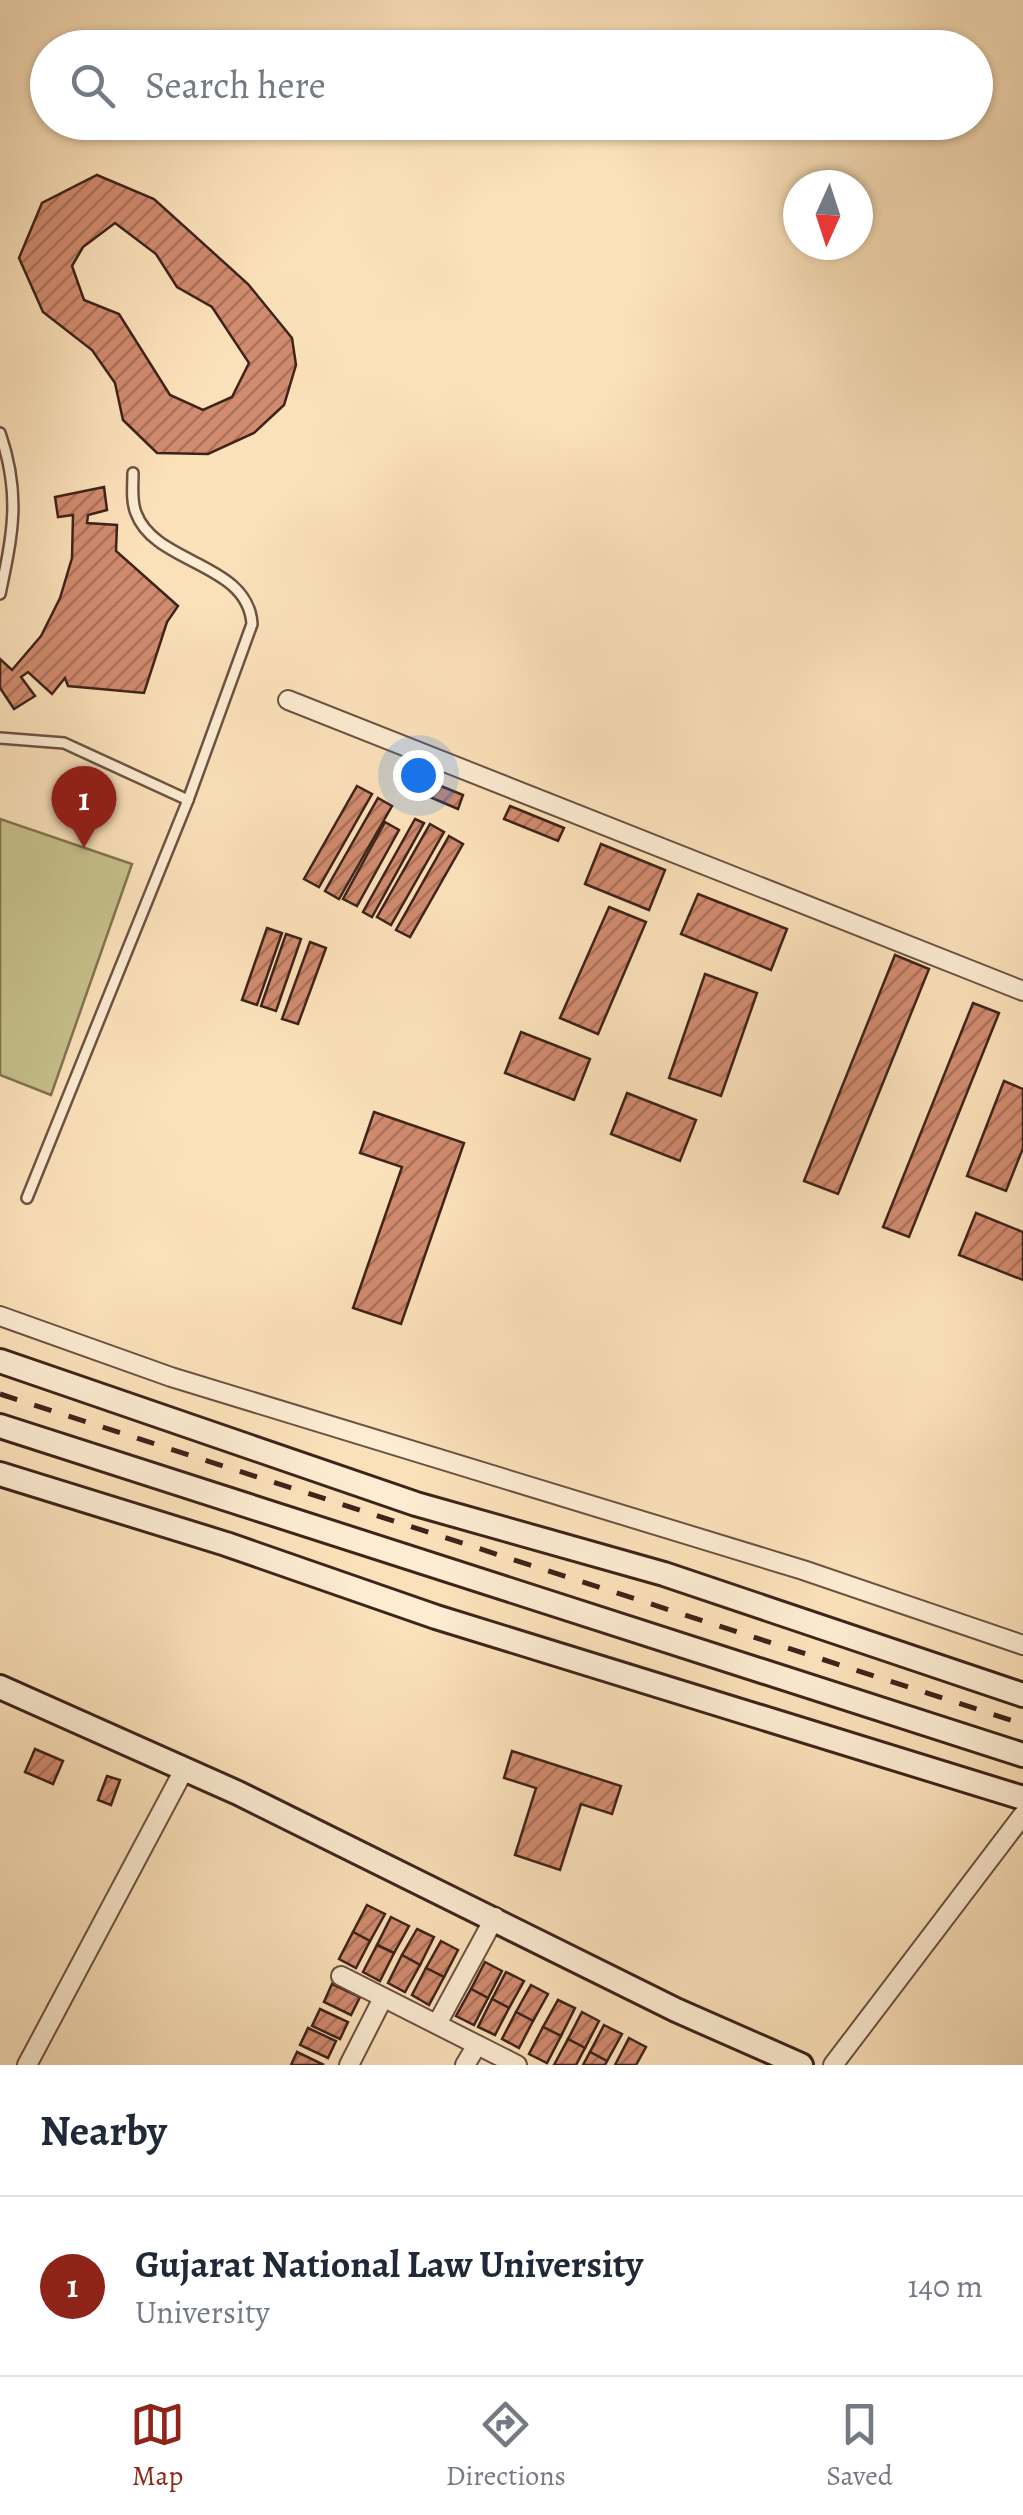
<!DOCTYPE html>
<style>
:root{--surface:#fff;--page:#f2f2f3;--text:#1f2937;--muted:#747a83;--line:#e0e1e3;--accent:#8f2418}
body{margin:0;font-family:Alegreya,serif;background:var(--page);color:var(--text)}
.compass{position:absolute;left:783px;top:170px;width:90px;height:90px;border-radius:50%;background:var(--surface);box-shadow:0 2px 8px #0004;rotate:183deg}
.you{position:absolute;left:418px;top:775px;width:35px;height:35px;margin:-25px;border:8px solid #fff;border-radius:50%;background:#1a73e8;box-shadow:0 0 0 15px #1a73e833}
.badge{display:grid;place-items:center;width:65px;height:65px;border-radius:50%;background:var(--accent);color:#fff;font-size:32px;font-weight:700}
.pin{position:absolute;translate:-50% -82px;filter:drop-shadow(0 2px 5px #0008)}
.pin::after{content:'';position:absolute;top:52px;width:35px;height:30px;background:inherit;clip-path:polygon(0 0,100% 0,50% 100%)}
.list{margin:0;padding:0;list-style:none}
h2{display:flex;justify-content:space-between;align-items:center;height:130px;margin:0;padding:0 40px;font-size:42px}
h2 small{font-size:32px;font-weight:400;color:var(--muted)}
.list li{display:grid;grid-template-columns:65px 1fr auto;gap:30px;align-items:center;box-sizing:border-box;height:180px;padding:0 40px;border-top:2px solid var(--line)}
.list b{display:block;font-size:38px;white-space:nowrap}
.list p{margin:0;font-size:32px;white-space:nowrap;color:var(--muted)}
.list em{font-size:32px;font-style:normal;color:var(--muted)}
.icon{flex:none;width:55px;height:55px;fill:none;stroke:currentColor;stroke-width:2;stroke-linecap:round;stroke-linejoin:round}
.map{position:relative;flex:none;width:1023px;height:2065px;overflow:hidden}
.search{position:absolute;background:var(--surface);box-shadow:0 2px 8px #0004;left:30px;right:30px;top:30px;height:110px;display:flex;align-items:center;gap:25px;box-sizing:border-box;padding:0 35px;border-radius:55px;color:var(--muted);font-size:38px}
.sheet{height:310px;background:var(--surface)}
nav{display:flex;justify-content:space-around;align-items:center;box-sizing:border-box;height:140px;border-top:2px solid var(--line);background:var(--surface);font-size:28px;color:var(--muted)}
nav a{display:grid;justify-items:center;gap:5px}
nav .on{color:var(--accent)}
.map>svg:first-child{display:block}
</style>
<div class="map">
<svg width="1023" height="2065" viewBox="0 0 1023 2065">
<defs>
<pattern id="building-hatch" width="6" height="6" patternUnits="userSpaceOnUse" patternTransform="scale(2.5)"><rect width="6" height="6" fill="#d18b6f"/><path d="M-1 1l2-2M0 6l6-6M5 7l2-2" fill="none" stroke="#ab715a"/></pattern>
</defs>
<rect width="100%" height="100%" fill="#fbe1ba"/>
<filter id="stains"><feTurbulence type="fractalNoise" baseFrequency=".002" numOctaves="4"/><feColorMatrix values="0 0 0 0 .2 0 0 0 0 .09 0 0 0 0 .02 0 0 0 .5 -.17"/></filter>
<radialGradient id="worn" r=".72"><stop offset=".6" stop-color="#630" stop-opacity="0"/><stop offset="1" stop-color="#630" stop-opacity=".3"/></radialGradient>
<polygon fill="#c6c18b" stroke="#827252" stroke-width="2.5" points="0,819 132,864 51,1095 0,1075"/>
<g fill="url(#building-hatch)" stroke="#3e231a" stroke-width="2.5" fill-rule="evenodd">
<path d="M 97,175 L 154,199 L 248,284 L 292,338 L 296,365 L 284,405 L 254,433 L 208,454 L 157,453 L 123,420 L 115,383 L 92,350 L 43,312 L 19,258 L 42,203 ZM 115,223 L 156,254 L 177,287 L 212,307 L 249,363 L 232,397 L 203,410 L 170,395 L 119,314 L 84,300 L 72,266 L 83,247 Z"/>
<polygon points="104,487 107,510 88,515 87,523 117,525 116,551 178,606 167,622 144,693 68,686 65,678 52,694 28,672 21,677 35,696 14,709 0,688 0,659 12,670 41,636 60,598 72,558 73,515 58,517 55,497"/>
<polygon points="409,773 463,795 458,809 404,786"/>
<polygon points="357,786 372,794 319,887 304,879"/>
<polygon points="378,798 392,806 339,899 325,891"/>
<polygon points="510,806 564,828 558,841 504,819"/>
<polygon points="415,819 424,823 372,917 363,912"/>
<polygon points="385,822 399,830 357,906 343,899"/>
<polygon points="430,824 444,832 391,925 377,917"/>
<polygon points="449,836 463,844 410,937 396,930"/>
<polygon points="601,844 665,870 649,910 585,884"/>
<polygon points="698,894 787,929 771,970 681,934"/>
<polygon points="609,907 646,922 598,1034 560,1018"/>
<polygon points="267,928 282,933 257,1005 242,1000"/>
<polygon points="286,934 301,939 276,1011 261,1006"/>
<polygon points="310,942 326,948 298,1024 282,1019"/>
<polygon points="895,955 929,969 838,1194 804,1181"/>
<polygon points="705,974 757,993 721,1096 669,1078"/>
<polygon points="973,1003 999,1013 909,1237 883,1227"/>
<polygon points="521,1032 590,1059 574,1100 505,1073"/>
<polygon points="1004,1081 1023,1089 1023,1148 1006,1191 967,1176"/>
<polygon points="627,1093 696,1120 680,1161 611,1134"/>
<polygon points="374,1112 464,1143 401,1324 353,1308 402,1167 360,1153"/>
<polygon points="976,1213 1023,1232 1023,1280 959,1255"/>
<polygon points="35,1749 63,1761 53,1784 25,1772"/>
<polygon points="512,1751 621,1786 612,1814 581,1804 560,1870 515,1855 536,1788 504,1778"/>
<polygon points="107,1776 120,1780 111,1805 98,1800"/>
<polygon points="367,1905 385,1914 370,1941 353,1932"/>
<polygon points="391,1917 409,1926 394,1953 377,1945"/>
<polygon points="417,1929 434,1937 420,1965 402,1955"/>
<polygon points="353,1932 370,1941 356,1968 339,1959"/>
<polygon points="441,1941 458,1950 444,1977 426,1968"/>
<polygon points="377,1945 394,1953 380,1981 363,1972"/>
<polygon points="402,1955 420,1965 405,1992 388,1983"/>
<polygon points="485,1962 502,1971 488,1998 471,1989"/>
<polygon points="426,1968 444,1977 429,2005 412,1995"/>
<polygon points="506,1972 524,1981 509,2008 492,1999"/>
<polygon points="332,1984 360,1997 351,2015 324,2002"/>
<polygon points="531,1985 548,1994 533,2021 516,2012"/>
<polygon points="471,1989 488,1998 474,2025 456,2016"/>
<polygon points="492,1999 509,2008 495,2035 478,2027"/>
<polygon points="558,2000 575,2008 561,2036 543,2027"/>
<polygon points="320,2009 348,2022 340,2039 312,2026"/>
<polygon points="516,2012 533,2021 519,2048 502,2039"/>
<polygon points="582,2012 599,2021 585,2048 568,2039"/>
<polygon points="604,2025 622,2034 607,2061 590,2052"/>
<polygon points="543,2027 561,2036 547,2063 529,2054"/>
<polygon points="308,2028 336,2041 328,2058 300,2045"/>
<polygon points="629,2038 646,2047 636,2065 615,2065"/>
<polygon points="568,2039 585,2048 576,2065 554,2065"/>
<polygon points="297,2052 324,2065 291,2065"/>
<polygon points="590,2052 607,2061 605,2065 583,2065"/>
</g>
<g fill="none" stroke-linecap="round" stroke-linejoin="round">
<g stroke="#6d5242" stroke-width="14">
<g id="lane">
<path d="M 0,433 C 21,494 13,533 0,594"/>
<polyline points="0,738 64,743 188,800"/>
<path d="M 27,1198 L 188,800 L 252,624 C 248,562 155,565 136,513 C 131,501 133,486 133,473"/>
</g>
</g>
<g stroke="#6d5242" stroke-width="22">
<g id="street">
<polyline points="288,700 1023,991"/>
<polyline points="0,1316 171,1377 803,1570 1023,1645"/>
<polyline points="341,1976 517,2065"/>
<polyline points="437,2024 495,1917"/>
<polyline points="27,2065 185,1768"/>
<polyline points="349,2065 383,1998"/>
<polyline points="465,2065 477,2045"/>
<polyline points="833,2065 1023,1815"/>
</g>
</g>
<g stroke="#3e231a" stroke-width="28">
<g id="secondary">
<polyline points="0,1361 416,1504 664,1574 1023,1695"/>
<polyline points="0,1426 1023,1755"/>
<polyline points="0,1474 226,1544 436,1617 1023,1798"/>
<polyline points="0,1687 238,1793 676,2010 801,2065"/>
</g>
</g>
<use href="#lane" stroke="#fcecd2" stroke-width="9"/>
<use href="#street" stroke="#fcecd2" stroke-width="18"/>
<use href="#secondary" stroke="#fcecd2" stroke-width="22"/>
<polyline stroke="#3e231a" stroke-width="5" stroke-dasharray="18 18" stroke-linecap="butt" points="0,1394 1023,1724"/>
</g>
<rect width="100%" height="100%" filter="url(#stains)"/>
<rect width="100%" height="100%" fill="url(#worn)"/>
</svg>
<svg class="compass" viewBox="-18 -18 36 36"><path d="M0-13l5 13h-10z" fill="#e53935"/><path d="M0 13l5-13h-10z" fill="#747a83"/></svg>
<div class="you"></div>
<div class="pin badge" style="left:84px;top:848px">1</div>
<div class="search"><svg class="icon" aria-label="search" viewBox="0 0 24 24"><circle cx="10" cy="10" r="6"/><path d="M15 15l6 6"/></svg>Search here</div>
</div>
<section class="sheet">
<h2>Nearby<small></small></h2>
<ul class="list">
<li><span class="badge">1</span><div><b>Gujarat National Law University</b><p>University</p></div><em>140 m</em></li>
</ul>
</section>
<nav>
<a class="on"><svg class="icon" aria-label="map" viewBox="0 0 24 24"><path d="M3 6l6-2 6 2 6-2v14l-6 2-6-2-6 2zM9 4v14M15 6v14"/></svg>Map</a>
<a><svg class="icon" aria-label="directions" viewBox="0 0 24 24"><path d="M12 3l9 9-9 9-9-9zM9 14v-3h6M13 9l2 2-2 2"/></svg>Directions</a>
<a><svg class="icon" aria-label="saved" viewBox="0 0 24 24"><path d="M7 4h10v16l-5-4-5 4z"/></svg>Saved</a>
</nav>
